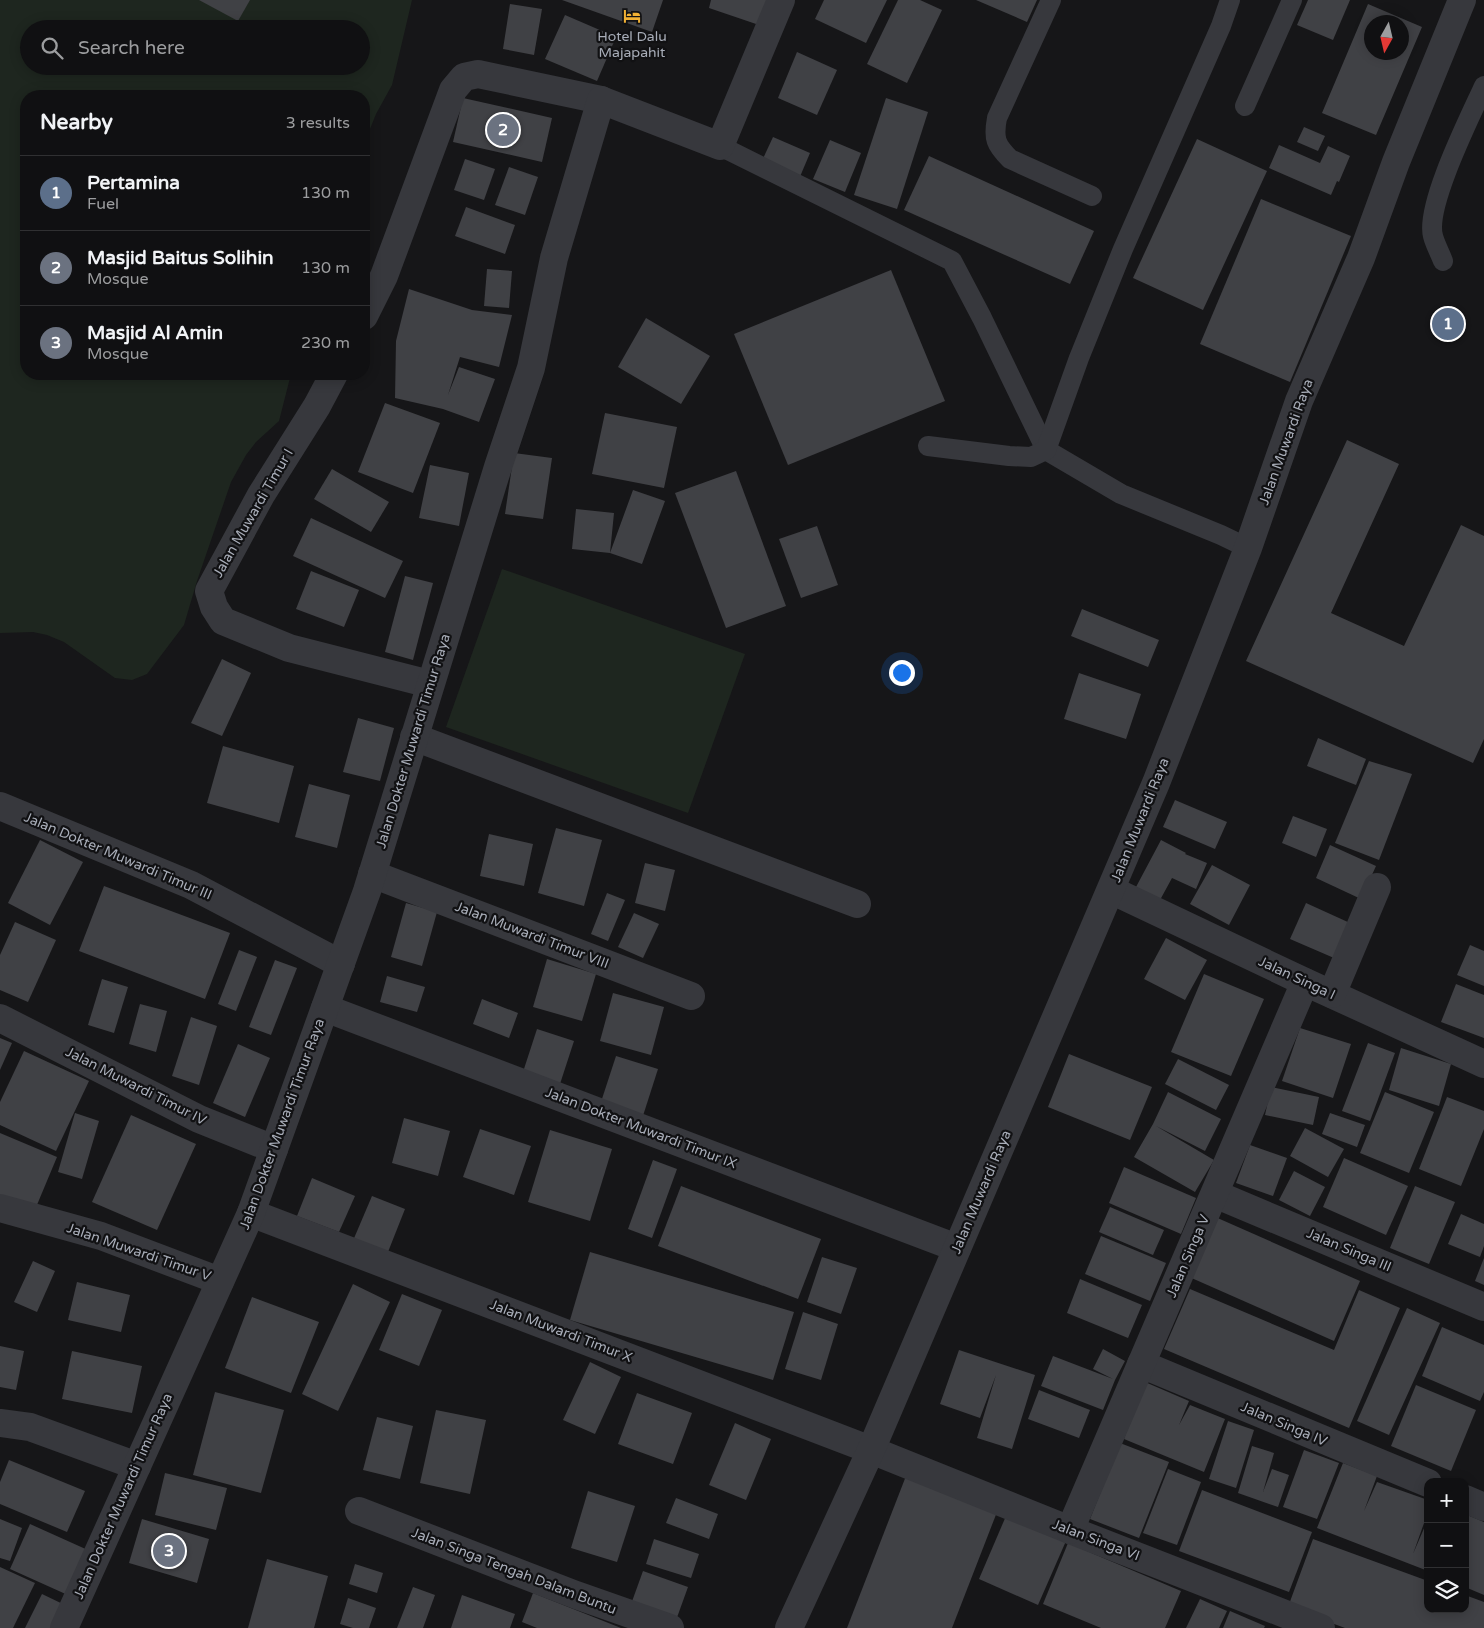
<!DOCTYPE html>
<meta charset="utf-8">
<style>
:root{--surface:#101012;--page:#19191b;--text:#f1f3f6;--muted:#9c9d9f;--line:#303032;--accent:#f2b134}
body{margin:0;font-family:"Varela Round",sans-serif;background:var(--page);color:var(--text)}
.controls{position:absolute;right:15px;bottom:15px;display:grid;overflow:hidden;border-radius:10px;box-shadow:0 2px 12px #0003}
.controls button{width:45px;height:45px;display:grid;place-items:center;padding:0;border:0;border-bottom:1px solid var(--line);background:var(--surface);color:var(--text);font:25px sans-serif}
.compass{position:absolute;left:1364px;top:15px;width:45px;height:45px;border-radius:50%;background:var(--surface);box-shadow:0 2px 12px #0003;rotate:188deg}
.you{position:absolute;left:901px;top:672px;width:18px;height:18px;margin:-12px;border:4px solid #fff;border-radius:50%;background:#1a73e8;box-shadow:0 0 0 8px #1a73e833}
.badge{display:grid;place-items:center;width:32px;height:32px;border-radius:50%;background:var(--accent);color:#fff;font-size:16px;font-weight:700}
.pin{position:absolute;translate:-50% -50%;border:2px solid #fff;box-shadow:0 1px 5px #0006}
.list{margin:0;padding:0;list-style:none}
h2{display:flex;justify-content:space-between;align-items:center;height:65px;margin:0;padding:0 20px;font-size:21px}
h2 small{font-size:16px;font-weight:400;color:var(--muted)}
.list li{display:grid;grid-template-columns:32px 1fr auto;gap:15px;align-items:center;box-sizing:border-box;height:75px;padding:0 20px;border-top:1px solid var(--line)}
.list b{display:block;font-size:19px;white-space:nowrap}
.list p{margin:0;font-size:16px;white-space:nowrap;color:var(--muted)}
.list em{font-size:16px;font-style:normal;color:var(--muted)}
.icon{flex:none;width:28px;height:28px;fill:none;stroke:currentColor;stroke-width:2;stroke-linecap:round;stroke-linejoin:round}
.map{position:relative;flex:none;width:1484px;height:1628px;overflow:hidden}
.search{position:absolute;background:var(--surface);box-shadow:0 2px 12px #0003;left:20px;top:20px;width:350px;height:55px;display:flex;align-items:center;gap:12px;box-sizing:border-box;padding:0 18px;border-radius:28px;color:var(--muted);font-size:19px}
.panel{position:absolute;background:var(--surface);box-shadow:0 2px 12px #0003;left:20px;top:90px;width:350px;height:290px;border-radius:20px}
.map>svg:first-child{display:block}
</style>
<div class="map">
<svg width="1484" height="1628" viewBox="0 0 1484 1628">
<rect width="100%" height="100%" fill="#161618"/>
<g fill="#1e261f" fill-rule="evenodd">
<path d="M 0,0 L 412,0 L 392,85 L 376,114 L 364,144 L 364,96 L 26,96 L 26,374 L 291,374 L 279,421 L 256,442 L 246,455 L 231,482 L 197,581 L 184,625 L 147,674 L 132,680 L 115,678 L 64,642 L 47,635 L 33,632 L 0,633 ZM 29,29 L 361,29 L 361,66 L 29,66 Z"/>
<polygon points="502,569 745,654 688,813 446,727"/>
</g>
<g fill="#404145" fill-rule="evenodd">
<polygon points="199,0 250,0 238,21"/>
<polygon points="562,0 663,0 652,32"/>
<polygon points="711,0 768,0 759,25 709,8"/>
<polygon points="824,0 887,0 866,43 815,19"/>
<polygon points="898,0 920,0 942,10 907,83 867,64"/>
<polygon points="976,0 1037,0 1027,22"/>
<polygon points="1308,0 1350,0 1333,40 1297,25"/>
<polygon points="510,4 542,9 534,55 503,49"/>
<path d="M 1368,4 L 1422,27 L 1376,135 L 1322,113 ZM 1372,22 L 1402,22 L 1402,52 L 1372,52 Z"/>
<polygon points="565,15 616,37 597,81 545,59"/>
<polygon points="797,52 837,70 817,115 778,98"/>
<polygon points="463,98 552,118 542,162 453,142"/>
<polygon points="886,98 928,112 897,209 854,195"/>
<polygon points="1304,127 1325,136 1318,151 1297,142"/>
<polygon points="773,137 810,153 799,179 761,163"/>
<polygon points="1197,139 1267,171 1203,310 1133,278"/>
<polygon points="830,140 861,153 845,192 813,179"/>
<polygon points="1279,145 1320,163 1328,146 1350,156 1339,182 1337,181 1331,195 1269,168"/>
<polygon points="929,156 1094,231 1070,284 904,210"/>
<polygon points="465,159 495,169 484,200 454,190"/>
<polygon points="509,167 538,177 525,215 495,205"/>
<polygon points="1261,199 1351,236 1290,382 1200,344"/>
<polygon points="466,207 515,225 505,254 455,236"/>
<polygon points="487,269 512,271 509,308 484,306"/>
<polygon points="891,270 945,401 788,465 734,334"/>
<polygon points="409,289 472,310 512,315 499,367 460,357 448,395 459,367 495,379 479,422 443,409 395,398 396,341"/>
<polygon points="646,318 710,356 681,404 618,367"/>
<polygon points="385,403 440,423 413,493 358,472"/>
<polygon points="605,413 677,427 664,488 592,474"/>
<polygon points="1347,440 1399,464 1331,613 1404,646 1461,525 1484,536 1484,739 1473,763 1246,661"/>
<polygon points="514,453 552,458 543,519 505,514"/>
<polygon points="430,465 469,473 459,526 419,518"/>
<polygon points="332,469 389,502 371,532 314,499"/>
<polygon points="736,471 786,606 726,628 675,493"/>
<polygon points="633,490 665,501 642,564 610,553 572,549 576,509 614,513 610,553"/>
<polygon points="311,518 403,561 385,598 293,556"/>
<polygon points="817,526 838,585 801,598 779,539"/>
<polygon points="311,571 359,590 344,627 296,609"/>
<polygon points="405,576 433,583 413,660 385,652"/>
<polygon points="1082,609 1159,640 1148,667 1071,636"/>
<polygon points="222,659 251,673 222,736 191,723"/>
<polygon points="1079,673 1141,694 1126,739 1064,719"/>
<polygon points="358,718 394,728 380,781 343,772"/>
<polygon points="1318,738 1366,759 1356,785 1307,766"/>
<polygon points="223,746 294,766 279,823 207,803"/>
<polygon points="1369,761 1412,774 1379,860 1335,843"/>
<polygon points="309,784 350,795 337,848 295,837"/>
<polygon points="1175,800 1227,822 1215,849 1163,827"/>
<polygon points="1293,816 1327,829 1316,857 1282,843"/>
<polygon points="556,828 602,840 584,906 538,893"/>
<polygon points="489,834 533,844 524,886 480,876"/>
<polygon points="40,840 83,862 50,925 8,903"/>
<polygon points="1161,840 1186,853 1185,854 1207,863 1196,889 1172,878 1160,900 1136,887"/>
<polygon points="1330,845 1376,866 1361,899 1316,878"/>
<polygon points="645,863 675,870 665,911 635,903"/>
<polygon points="1212,865 1250,885 1229,925 1190,904"/>
<polygon points="104,886 230,933 205,999 79,951"/>
<polygon points="607,893 625,900 608,941 591,934"/>
<polygon points="406,903 437,912 422,966 391,957"/>
<polygon points="1306,903 1350,923 1334,958 1290,939"/>
<polygon points="634,913 659,924 643,958 618,947"/>
<polygon points="15,922 56,940 28,1002 0,990 0,955"/>
<polygon points="1166,938 1207,960 1185,1000 1144,979"/>
<polygon points="1470,945 1484,951 1484,986 1457,975"/>
<polygon points="239,950 257,957 236,1011 218,1004"/>
<polygon points="547,959 596,974 582,1021 533,1007"/>
<polygon points="275,960 297,968 271,1035 249,1027"/>
<polygon points="1204,974 1264,999 1231,1076 1171,1052"/>
<polygon points="387,976 425,987 417,1012 380,1002"/>
<polygon points="102,979 128,987 114,1033 88,1025"/>
<polygon points="1456,984 1484,995 1484,1038 1441,1022"/>
<polygon points="613,993 664,1007 651,1055 600,1041"/>
<polygon points="482,999 518,1013 509,1038 473,1024"/>
<polygon points="140,1004 167,1011 156,1052 129,1044"/>
<polygon points="191,1017 217,1026 199,1085 172,1076"/>
<polygon points="1300,1028 1351,1044 1333,1098 1282,1081"/>
<polygon points="537,1029 574,1041 559,1087 522,1075"/>
<polygon points="0,1038 12,1043 0,1070"/>
<polygon points="1368,1043 1395,1053 1370,1121 1342,1111"/>
<polygon points="238,1044 270,1058 245,1117 213,1103"/>
<polygon points="1401,1048 1451,1064 1439,1106 1389,1090"/>
<polygon points="24,1051 89,1081 56,1151 0,1125 0,1102"/>
<polygon points="1069,1054 1152,1087 1130,1140 1048,1107"/>
<polygon points="616,1056 658,1069 641,1122 599,1108"/>
<polygon points="1178,1059 1229,1085 1216,1110 1165,1084"/>
<polygon points="1271,1087 1319,1097 1313,1125 1265,1115"/>
<polygon points="1168,1092 1221,1119 1205,1151 1156,1126 1214,1160 1195,1192 1134,1157 1153,1124"/>
<polygon points="1385,1092 1434,1112 1409,1173 1360,1153"/>
<polygon points="1447,1097 1484,1111 1484,1129 1461,1186 1419,1169"/>
<polygon points="75,1113 99,1121 82,1179 58,1172"/>
<polygon points="1330,1113 1365,1125 1357,1147 1322,1134"/>
<polygon points="131,1115 196,1144 157,1230 92,1202"/>
<polygon points="404,1118 450,1131 438,1176 392,1163"/>
<polygon points="1305,1128 1344,1149 1328,1177 1290,1156"/>
<polygon points="480,1129 531,1146 514,1195 463,1177"/>
<polygon points="550,1130 612,1149 590,1221 528,1202"/>
<polygon points="0,1133 57,1157 34,1212 0,1198"/>
<polygon points="1250,1145 1287,1158 1273,1196 1236,1183"/>
<polygon points="1344,1158 1408,1186 1386,1235 1323,1207"/>
<polygon points="653,1160 677,1169 652,1238 628,1229"/>
<polygon points="1124,1167 1196,1198 1181,1234 1109,1203"/>
<polygon points="1294,1171 1325,1187 1310,1216 1279,1200"/>
<polygon points="312,1178 355,1196 339,1232 297,1216"/>
<polygon points="681,1186 821,1239 798,1299 658,1246"/>
<polygon points="1415,1186 1455,1202 1429,1264 1390,1248"/>
<polygon points="372,1196 405,1209 386,1257 352,1243"/>
<polygon points="1110,1207 1164,1230 1153,1255 1099,1232"/>
<polygon points="1461,1214 1484,1224 1484,1246 1480,1257 1448,1244"/>
<polygon points="1213,1216 1360,1281 1334,1341 1187,1276"/>
<polygon points="1101,1236 1166,1263 1150,1301 1085,1274"/>
<polygon points="590,1252 794,1312 773,1380 570,1320"/>
<polygon points="822,1257 857,1268 841,1314 807,1302"/>
<polygon points="1484,1258 1484,1285 1475,1281"/>
<polygon points="33,1261 55,1271 37,1312 14,1302"/>
<polygon points="1080,1279 1142,1305 1128,1338 1067,1313"/>
<polygon points="77,1282 130,1295 121,1332 68,1320"/>
<polygon points="353,1284 390,1302 338,1411 302,1394"/>
<polygon points="1190,1289 1334,1350 1359,1290 1400,1308 1349,1428 1164,1349"/>
<polygon points="402,1294 442,1310 419,1366 379,1350"/>
<polygon points="252,1297 319,1322 291,1393 225,1368"/>
<polygon points="1407,1308 1440,1323 1389,1435 1357,1421"/>
<polygon points="803,1312 838,1324 821,1380 785,1369"/>
<polygon points="1442,1327 1484,1345 1484,1392 1480,1401 1422,1376"/>
<polygon points="0,1346 24,1351 16,1390 0,1387"/>
<polygon points="1103,1349 1125,1361 1115,1380 1103,1410 1041,1386 1053,1356 1113,1379 1093,1369"/>
<polygon points="959,1350 1035,1375 1012,1449 977,1438 996,1375 980,1418 940,1404"/>
<polygon points="72,1351 142,1366 132,1413 62,1399"/>
<polygon points="590,1362 621,1377 595,1434 563,1420"/>
<polygon points="1145,1382 1189,1401 1179,1425 1190,1405 1225,1419 1204,1472 1124,1439 1134,1409"/>
<polygon points="1416,1385 1476,1410 1451,1471 1391,1446"/>
<polygon points="1039,1390 1090,1410 1079,1438 1028,1419"/>
<polygon points="215,1392 284,1410 261,1493 193,1475"/>
<polygon points="637,1393 692,1413 673,1464 618,1444"/>
<polygon points="436,1410 486,1420 470,1494 420,1483"/>
<polygon points="377,1417 413,1426 400,1479 363,1470"/>
<polygon points="1228,1421 1254,1430 1236,1488 1209,1479"/>
<polygon points="735,1423 771,1439 746,1500 709,1485"/>
<polygon points="1120,1443 1169,1462 1139,1538 1090,1519"/>
<polygon points="1252,1446 1274,1453 1263,1492 1272,1469 1289,1475 1278,1507 1238,1493"/>
<polygon points="1304,1450 1339,1463 1317,1519 1283,1507"/>
<polygon points="9,1460 85,1491 67,1532 0,1504 0,1482"/>
<polygon points="1343,1463 1377,1476 1364,1511 1377,1482 1428,1500 1428,1512 1413,1554 1428,1519 1428,1571 1317,1528"/>
<polygon points="1168,1469 1201,1482 1177,1545 1143,1533"/>
<polygon points="165,1473 227,1488 216,1530 155,1515"/>
<polygon points="906,1476 997,1512 952,1628 847,1628"/>
<polygon points="1202,1490 1312,1532 1289,1592 1179,1551"/>
<polygon points="588,1491 635,1506 617,1562 571,1548"/>
<polygon points="676,1498 718,1514 709,1539 666,1523"/>
<polygon points="1465,1514 1484,1522 1484,1595 1465,1587"/>
<polygon points="1006,1516 1066,1541 1038,1605 979,1579"/>
<polygon points="0,1519 22,1528 10,1561 0,1558"/>
<polygon points="142,1519 209,1539 197,1583 129,1563"/>
<polygon points="30,1524 90,1551 70,1596 10,1569"/>
<polygon points="654,1539 699,1554 691,1578 646,1564"/>
<polygon points="1313,1539 1428,1581 1428,1609 1465,1609 1465,1595 1484,1602 1484,1628 1345,1628 1288,1607"/>
<polygon points="1068,1543 1181,1591 1165,1628 1101,1628 1043,1604"/>
<polygon points="267,1559 328,1576 314,1628 248,1628"/>
<polygon points="355,1564 383,1573 377,1593 349,1584"/>
<polygon points="0,1567 35,1583 13,1628 0,1628"/>
<polygon points="643,1571 688,1587 675,1623 630,1607"/>
<polygon points="413,1587 435,1595 423,1628 397,1628"/>
<polygon points="533,1593 621,1628 537,1628 522,1622"/>
<polygon points="42,1594 67,1606 57,1628 25,1628"/>
<polygon points="462,1595 515,1614 510,1628 451,1628"/>
<polygon points="348,1598 376,1608 369,1628 353,1628 340,1624"/>
<polygon points="1200,1599 1227,1611 1219,1628 1186,1628"/>
<polygon points="1230,1611 1265,1626 1264,1628 1223,1628"/>
</g>
<g fill="none" stroke-linecap="round" stroke-linejoin="round">
<g stroke="#37383d" stroke-width="20">
<path d="M 1051,0 L 997,118 C 993,139 996,145 1010,159 L 1092,196"/>
<polyline points="1245,106 1292,0"/>
<polyline points="720,146 952,261 982,318 1046,450 1121,494 1221,535 1248,548"/>
<path d="M 1443,261 C 1440,253 1435,244 1433,236 C 1425,206 1470,117 1484,86"/>
<polyline points="928,446 1009,456 1031,457 1046,450 1079,358 1123,249 1221,26 1230,0"/>
</g>
<g stroke="#37383d" stroke-width="28">
<polyline points="364,316 384,276 453,90 464,77 478,74 601,100"/>
<polyline points="334,374 317,406 261,495 209,591 214,607 223,621 289,648 430,684"/>
<polyline points="414,737 857,904"/>
<polyline points="0,806 191,885 341,964"/>
<polyline points="372,874 691,996"/>
<polyline points="1111,890 1305,982 1484,1064"/>
<polyline points="1332,994 1377,887"/>
<polyline points="325,1008 957,1248"/>
<polyline points="0,1018 199,1119 274,1149"/>
<polyline points="1215,1194 1484,1307"/>
<polyline points="0,1208 101,1236 220,1281"/>
<polyline points="251,1213 871,1450 1070,1530 1321,1628"/>
<polyline points="1141,1364 1428,1483"/>
<polyline points="0,1423 30,1427 137,1466"/>
<polyline points="1465,1499 1484,1507"/>
<polyline points="359,1511 576,1595 670,1628"/>
<polyline points="1070,1530 1305,982"/>
<polyline points="64,1628 251,1213 367,891 498,467 531,368 554,258 601,100 720,146 781,0"/>
<polyline points="789,1628 871,1450 1156,783 1248,548 1299,401 1361,258 1396,162 1462,0"/>
</g>
</g>
<defs>
<g id="hotel-bare" transform="scale(1.35)"><path d="M-6-4.5h1.5V1H6V5H4.5V3h-9V5H-6ZM-4 0a1.8 1.8 0 1 1 3.6 0ZM.5 0V-2.5h3Q6-2.5 6 0Z" fill="#f2b134" stroke="#111113" stroke-width="2.5" paint-order="stroke"/></g>
</defs>
<g fill-rule="evenodd">
<use href="#hotel-bare" x="632" y="16"/>
</g>
<g text-anchor="middle" dominant-baseline="central" stroke-width="4.5" stroke-linejoin="round" paint-order="stroke">
<g font-size="14" fill="#a8adb8" stroke="#111113">
<text x="632" y="36">Hotel Dalu<tspan x="632" dy="16">Majapahit</tspan></text>
</g>
<g font-size="14" fill="#a8adb8" stroke="#111113">
<text transform="translate(1286 442) rotate(-70)">Jalan Muwardi Raya</text>
<text transform="translate(253 513) rotate(-60)">Jalan Muwardi Timur I</text>
<text transform="translate(413 741) rotate(-73)">Jalan Dokter Muwardi Timur Raya</text>
<text transform="translate(1140 820) rotate(-68)">Jalan Muwardi Raya</text>
<text transform="translate(118 856) rotate(23)">Jalan Dokter Muwardi Timur III</text>
<text transform="translate(532 935) rotate(21)">Jalan Muwardi Timur VIII</text>
<text transform="translate(1297 978) rotate(25)">Jalan Singa I</text>
<text transform="translate(136 1086) rotate(27)">Jalan Muwardi Timur IV</text>
<text transform="translate(282 1124) rotate(-70)">Jalan Dokter Muwardi Timur Raya</text>
<text transform="translate(641 1128) rotate(21)">Jalan Dokter Muwardi Timur IX</text>
<text transform="translate(981 1192) rotate(-67)">Jalan Muwardi Raya</text>
<text transform="translate(1349 1250) rotate(23)">Jalan Singa III</text>
<text transform="translate(139 1252) rotate(19)">Jalan Muwardi Timur V</text>
<text transform="translate(1188 1256) rotate(-67)">Jalan Singa V</text>
<text transform="translate(561 1331) rotate(21)">Jalan Muwardi Timur X</text>
<text transform="translate(1284 1424) rotate(23)">Jalan Singa IV</text>
<text transform="translate(123 1496) rotate(-66)">Jalan Dokter Muwardi Timur Raya</text>
<text transform="translate(1096 1540) rotate(21)">Jalan Singa VI</text>
<text transform="translate(514 1571) rotate(21)">Jalan Singa Tengah Dalam Buntu</text>
</g>
</g>
</svg>
<div class="controls">
<button>+</button>
<button>−</button>
<button><svg class="icon" aria-label="layers" viewBox="0 0 24 24"><path d="M12 4l9 5-9 5-9-5zM3 14l9 5 9-5"/></svg></button>
</div>
<svg class="compass" viewBox="-18 -18 36 36"><path d="M0-13l5 13h-10z" fill="#e53935"/><path d="M0 13l5-13h-10z" fill="#9c9d9f"/></svg>
<div class="you"></div>
<div class="pin badge" style="left:1448px;top:324px;background:#5c6f8a">1</div>
<div class="pin badge" style="left:503px;top:130px;background:#6b7280">2</div>
<div class="pin badge" style="left:169px;top:1551px;background:#6b7280">3</div>
<div class="search"><svg class="icon" aria-label="search" viewBox="0 0 24 24"><circle cx="10" cy="10" r="6"/><path d="M15 15l6 6"/></svg>Search here</div>
<section class="panel">
<h2>Nearby<small>3 results</small></h2>
<ul class="list">
<li><span class="badge" style="background:#5c6f8a">1</span><div><b>Pertamina</b><p>Fuel</p></div><em>130 m</em></li>
<li><span class="badge" style="background:#6b7280">2</span><div><b>Masjid Baitus Solihin</b><p>Mosque</p></div><em>130 m</em></li>
<li><span class="badge" style="background:#6b7280">3</span><div><b>Masjid Al Amin</b><p>Mosque</p></div><em>230 m</em></li>
</ul>
</section>
</div>
